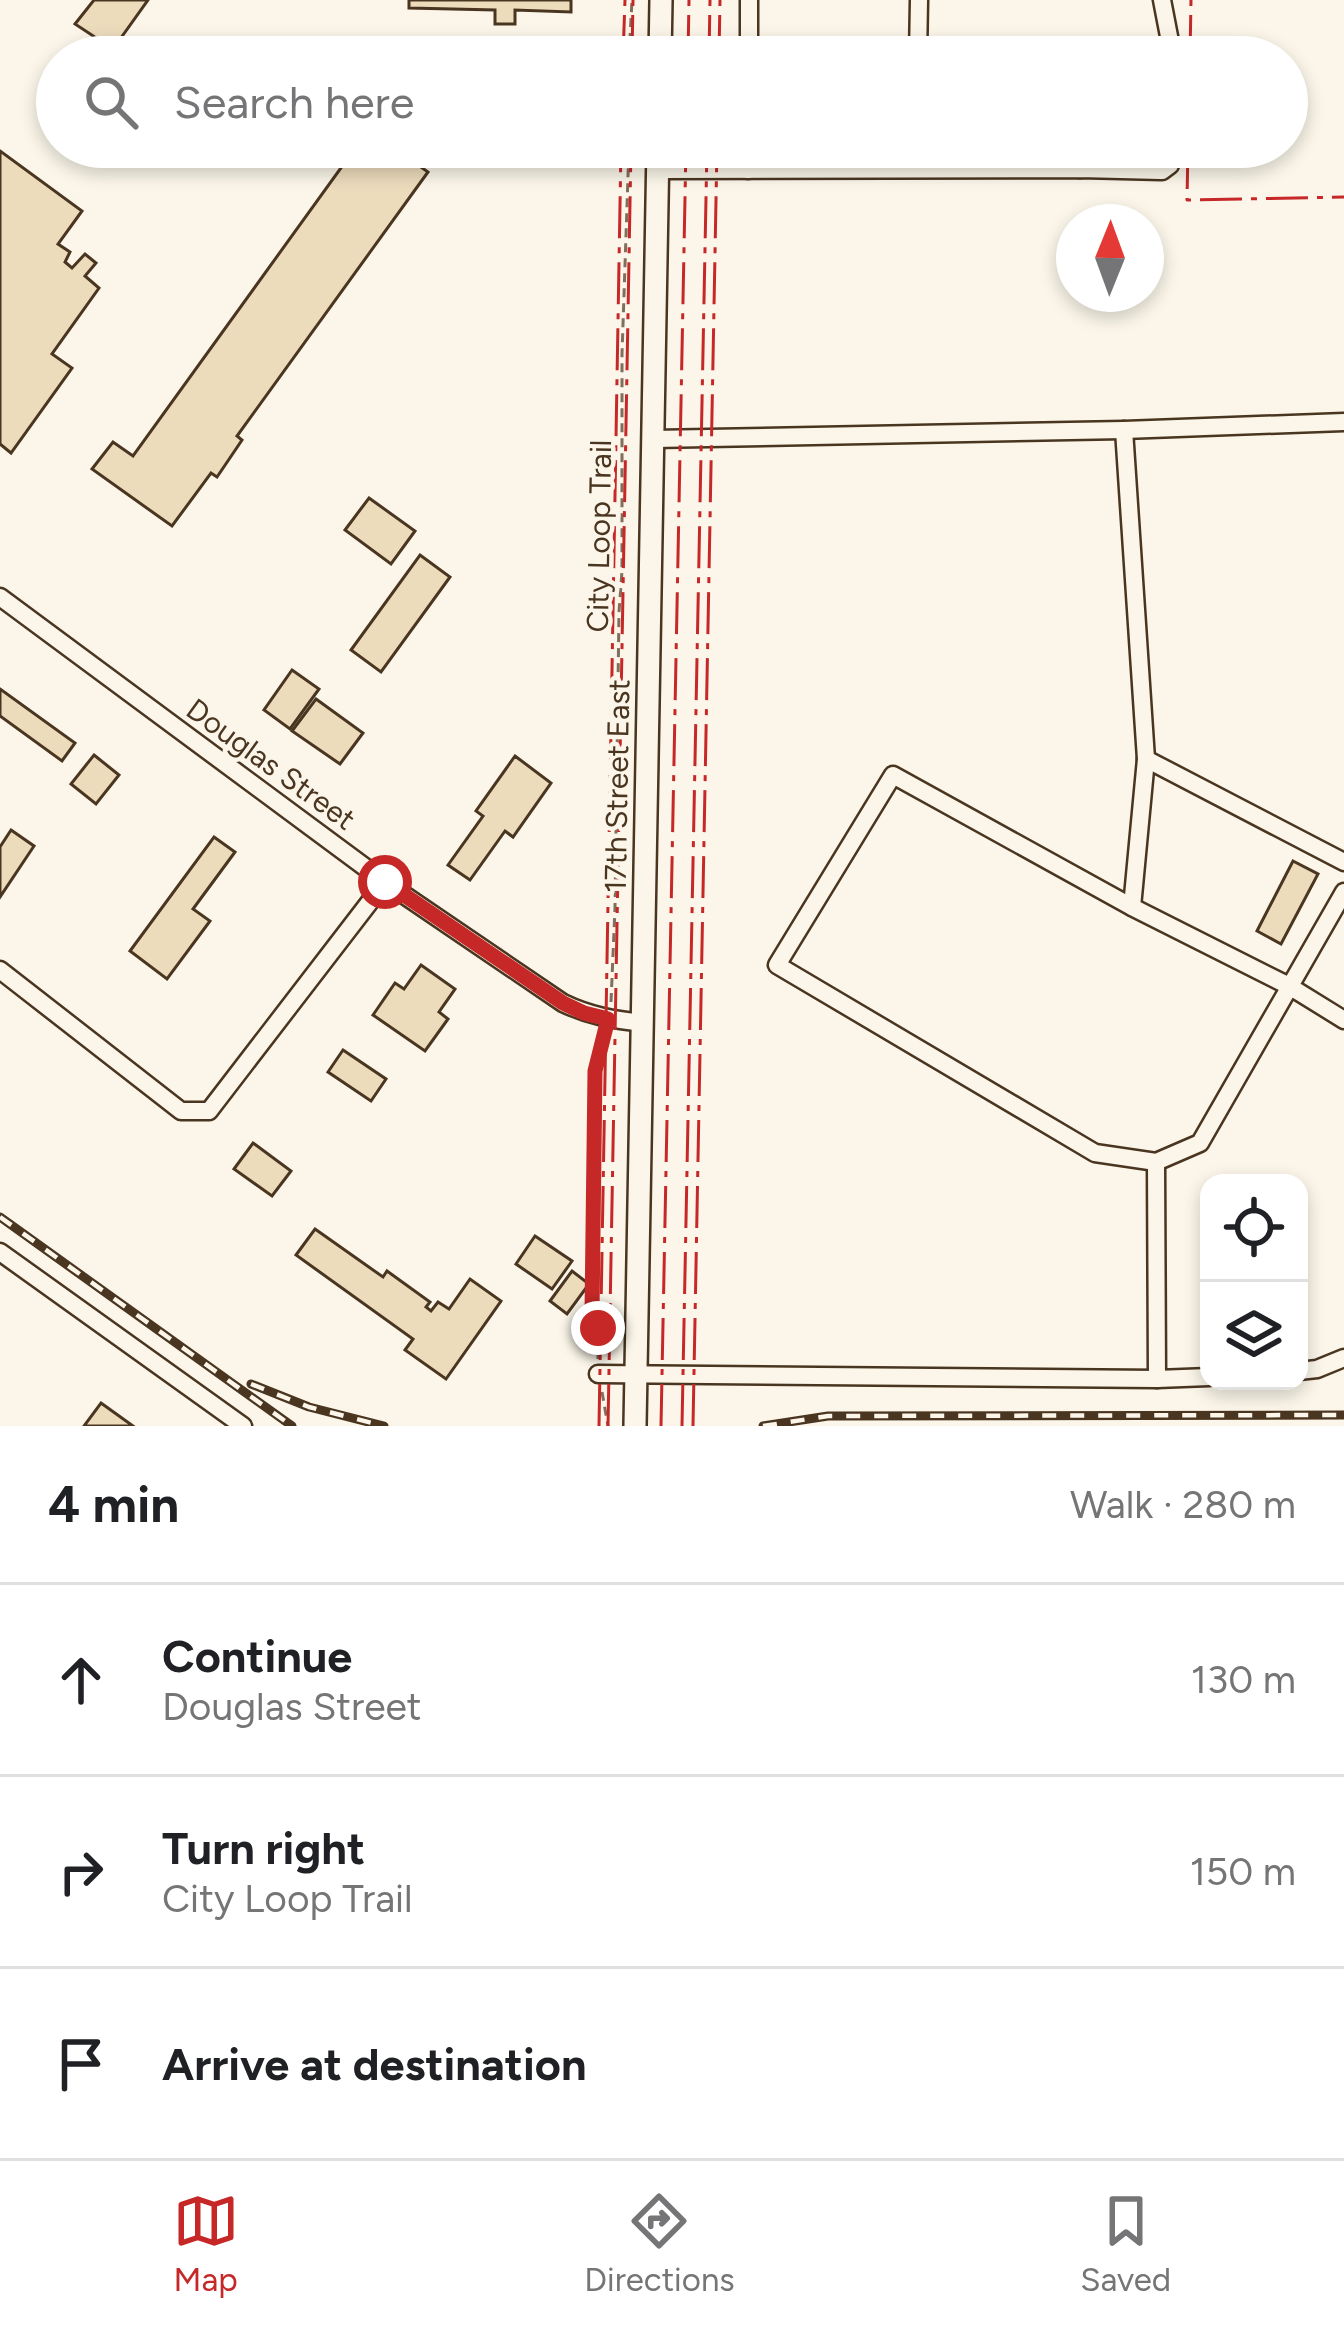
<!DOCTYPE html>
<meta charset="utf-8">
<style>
:root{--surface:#fff;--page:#f2f2f2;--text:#202124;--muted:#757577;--line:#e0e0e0;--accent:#c62828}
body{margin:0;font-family:Figtree,sans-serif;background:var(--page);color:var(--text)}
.controls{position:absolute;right:36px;bottom:36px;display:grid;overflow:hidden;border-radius:24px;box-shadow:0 6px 18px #0003}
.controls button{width:108px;height:108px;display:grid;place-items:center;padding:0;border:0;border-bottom:3px solid var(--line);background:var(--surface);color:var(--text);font:60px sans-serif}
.compass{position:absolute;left:1056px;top:204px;width:108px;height:108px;border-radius:50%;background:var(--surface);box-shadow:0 6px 18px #0003;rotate:1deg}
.stop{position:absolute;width:36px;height:36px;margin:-27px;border:9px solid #c62828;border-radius:50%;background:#fff}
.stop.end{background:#c62828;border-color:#fff;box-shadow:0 3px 12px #0008}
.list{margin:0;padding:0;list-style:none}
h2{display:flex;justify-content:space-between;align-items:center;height:156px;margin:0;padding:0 48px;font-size:51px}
h2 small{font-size:39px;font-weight:400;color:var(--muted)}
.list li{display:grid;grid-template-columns:78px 1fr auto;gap:36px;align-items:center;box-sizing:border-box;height:192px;padding:0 48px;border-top:3px solid var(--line)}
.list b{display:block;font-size:45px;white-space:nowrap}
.list p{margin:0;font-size:39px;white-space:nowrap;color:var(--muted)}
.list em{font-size:39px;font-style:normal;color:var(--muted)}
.icon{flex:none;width:66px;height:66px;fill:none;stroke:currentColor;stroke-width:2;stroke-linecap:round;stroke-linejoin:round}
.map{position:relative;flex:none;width:1344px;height:1426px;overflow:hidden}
.search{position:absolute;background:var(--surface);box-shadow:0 6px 18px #0003;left:36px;right:36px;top:36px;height:132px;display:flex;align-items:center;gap:30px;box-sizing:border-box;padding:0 42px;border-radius:66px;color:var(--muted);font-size:45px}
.sheet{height:732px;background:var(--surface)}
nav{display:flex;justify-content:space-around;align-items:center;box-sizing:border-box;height:168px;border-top:3px solid var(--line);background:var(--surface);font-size:33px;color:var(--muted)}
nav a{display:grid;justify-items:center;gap:6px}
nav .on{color:var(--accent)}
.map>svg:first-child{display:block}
</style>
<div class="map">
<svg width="1344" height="1426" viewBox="0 0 1344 1426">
<rect width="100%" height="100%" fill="#fbf6e9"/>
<g fill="#ecdcbc" stroke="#4a3520" stroke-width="3">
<polygon points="94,0 148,0 113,49 75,24"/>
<polygon points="409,0 571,0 571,12 515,10 515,24 495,24 495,10 409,8"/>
<polygon points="356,147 393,147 428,172 237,436 242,440 217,477 211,473 172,526 92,469 113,442 133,456"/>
<polygon points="0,151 82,211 58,244 70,252 65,262 72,268 85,254 96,263 85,276 99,288 52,354 72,368 11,453 0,444"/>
<polygon points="369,498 415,531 391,564 345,530"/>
<polygon points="420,555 450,577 381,672 351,650"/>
<polygon points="292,670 319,689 290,729 264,710"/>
<polygon points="0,689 75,743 62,761 0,716"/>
<polygon points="316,699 363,733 340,764 292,731"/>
<polygon points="94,755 119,775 96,804 71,784"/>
<polygon points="515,756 551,783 513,837 505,831 470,880 448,865 483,816 476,811"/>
<polygon points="11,830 34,846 0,897 0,847"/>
<polygon points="214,837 235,852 193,909 210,921 167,979 130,951"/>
<polygon points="1293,861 1318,874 1281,944 1257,931"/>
<polygon points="421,965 455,989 439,1012 448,1019 425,1051 373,1015 395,983 404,989"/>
<polygon points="343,1050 386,1079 371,1101 328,1072"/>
<polygon points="253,1143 291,1171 272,1196 234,1169"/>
<polygon points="315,1229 383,1277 387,1271 430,1302 426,1307 431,1311 438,1302 449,1309 470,1279 501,1301 446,1379 405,1350 413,1339 296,1255"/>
<polygon points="535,1236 572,1261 552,1289 516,1264"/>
<polygon points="572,1271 589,1284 567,1314 550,1301"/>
<polygon points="101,1403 133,1426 84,1426"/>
</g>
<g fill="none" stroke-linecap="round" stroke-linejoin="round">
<g stroke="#4a3520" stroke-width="21">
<g id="minor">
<polyline points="1162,0 1173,57"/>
<polyline points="749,57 749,0"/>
<polyline points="918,57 919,0"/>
<polyline points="748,147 748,170"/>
<polyline points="1080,169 1080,147"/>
<polyline points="658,170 1080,169 1162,171 1170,165 1175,147"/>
<polyline points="1124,430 1146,759 1132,907"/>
<polyline points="653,439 1124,430 1344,422"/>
<path d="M 0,597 L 385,882 L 563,1003 C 590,1016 614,1020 644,1023"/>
<polyline points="1146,759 1344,862"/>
<polyline points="1344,892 1200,1143 1156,1162 1095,1153 777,965 893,775 1132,907 1289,986 1344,1020"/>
<polyline points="0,970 181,1111 209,1111 385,882"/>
<polyline points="1156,1162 1157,1379 1209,1377"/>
<polyline points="0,1252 243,1426"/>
<polyline points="1299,1371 1317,1369 1344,1358"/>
<polyline points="598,1374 1157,1379"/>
</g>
</g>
<g stroke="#4a3520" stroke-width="26">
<g id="major">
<polyline points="660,57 661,0"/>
<polyline points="635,1426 658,147"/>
</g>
</g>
<g stroke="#7f6f5c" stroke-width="3" stroke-dasharray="9 6" stroke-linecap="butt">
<polyline points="629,57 632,0"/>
<polyline points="611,1002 615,908 619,612 622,571 622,354 629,147"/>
<polyline points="598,1359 598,1328 591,1313 595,1071 604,1035"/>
<polyline points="602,1392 608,1426"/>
</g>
<use href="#minor" stroke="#fbf6e9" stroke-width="16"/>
<use href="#major" stroke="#fbf6e9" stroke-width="21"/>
<g stroke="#4a3520" stroke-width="9">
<g id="rail">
<polyline points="0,1217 292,1426"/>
<polyline points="251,1384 309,1407 384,1426"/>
<polyline points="763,1426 828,1416 1344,1415"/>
</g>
</g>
<use href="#rail" stroke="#fbf6e9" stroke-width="4.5" stroke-dasharray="14" stroke-linecap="butt"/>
<g stroke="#c62828" stroke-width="3" stroke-dasharray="42 9 6 9" stroke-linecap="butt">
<polyline points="623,57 625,0"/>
<polyline points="632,57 633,0"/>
<polyline points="688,57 689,0"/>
<polyline points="709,57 710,0"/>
<polyline points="719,57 720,0"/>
<polyline points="1190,57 1191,0"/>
<polyline points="1188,147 1187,200 1344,197"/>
<polyline points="599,1426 621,147"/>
<polyline points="608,1426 631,147"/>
<polyline points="661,1426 686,147"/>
<polyline points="682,1426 707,147"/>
<polyline points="693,1426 717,147"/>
</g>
</g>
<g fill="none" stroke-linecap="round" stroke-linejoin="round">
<polyline stroke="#c62828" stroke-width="15" points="385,882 563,1003 584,1013 608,1019 595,1071 592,1313 598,1328"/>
</g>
<g text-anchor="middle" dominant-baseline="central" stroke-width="9" stroke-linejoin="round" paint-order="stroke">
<g font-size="30" fill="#4a3520" stroke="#fbf6e9">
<text transform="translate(599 536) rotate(-89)">City Loop Trail</text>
<text transform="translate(271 764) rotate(36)">Douglas Street</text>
<text transform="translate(617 786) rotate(-89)">17th Street East</text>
</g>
</g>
</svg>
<div class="controls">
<button><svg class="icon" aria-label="locate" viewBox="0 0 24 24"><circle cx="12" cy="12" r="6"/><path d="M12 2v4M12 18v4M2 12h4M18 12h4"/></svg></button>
<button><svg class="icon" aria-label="layers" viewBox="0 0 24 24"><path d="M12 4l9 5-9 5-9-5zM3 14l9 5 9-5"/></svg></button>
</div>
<svg class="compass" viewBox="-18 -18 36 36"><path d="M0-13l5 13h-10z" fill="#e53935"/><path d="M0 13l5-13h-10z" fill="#757577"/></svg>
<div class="stop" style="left:385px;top:882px"></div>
<div class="stop end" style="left:598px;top:1328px"></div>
<div class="search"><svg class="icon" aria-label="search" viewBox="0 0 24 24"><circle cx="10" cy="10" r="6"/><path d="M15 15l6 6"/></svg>Search here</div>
</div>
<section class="sheet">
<h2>4 min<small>Walk · 280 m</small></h2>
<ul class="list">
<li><svg class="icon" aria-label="ahead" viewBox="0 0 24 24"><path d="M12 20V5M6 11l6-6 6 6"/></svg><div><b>Continue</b><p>Douglas Street</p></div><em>130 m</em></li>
<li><svg class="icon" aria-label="right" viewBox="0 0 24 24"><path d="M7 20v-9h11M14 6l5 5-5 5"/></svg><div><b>Turn right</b><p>City Loop Trail</p></div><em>150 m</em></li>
<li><svg class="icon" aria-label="arrive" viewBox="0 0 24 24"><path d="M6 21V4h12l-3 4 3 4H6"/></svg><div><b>Arrive at destination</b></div></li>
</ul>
</section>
<nav>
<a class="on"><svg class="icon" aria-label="map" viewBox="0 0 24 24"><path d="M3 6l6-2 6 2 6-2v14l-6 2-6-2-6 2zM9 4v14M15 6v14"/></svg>Map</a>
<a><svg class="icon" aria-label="directions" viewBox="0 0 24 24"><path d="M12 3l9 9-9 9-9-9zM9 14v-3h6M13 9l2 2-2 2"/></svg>Directions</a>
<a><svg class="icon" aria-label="saved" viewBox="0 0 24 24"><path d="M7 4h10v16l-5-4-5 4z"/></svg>Saved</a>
</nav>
